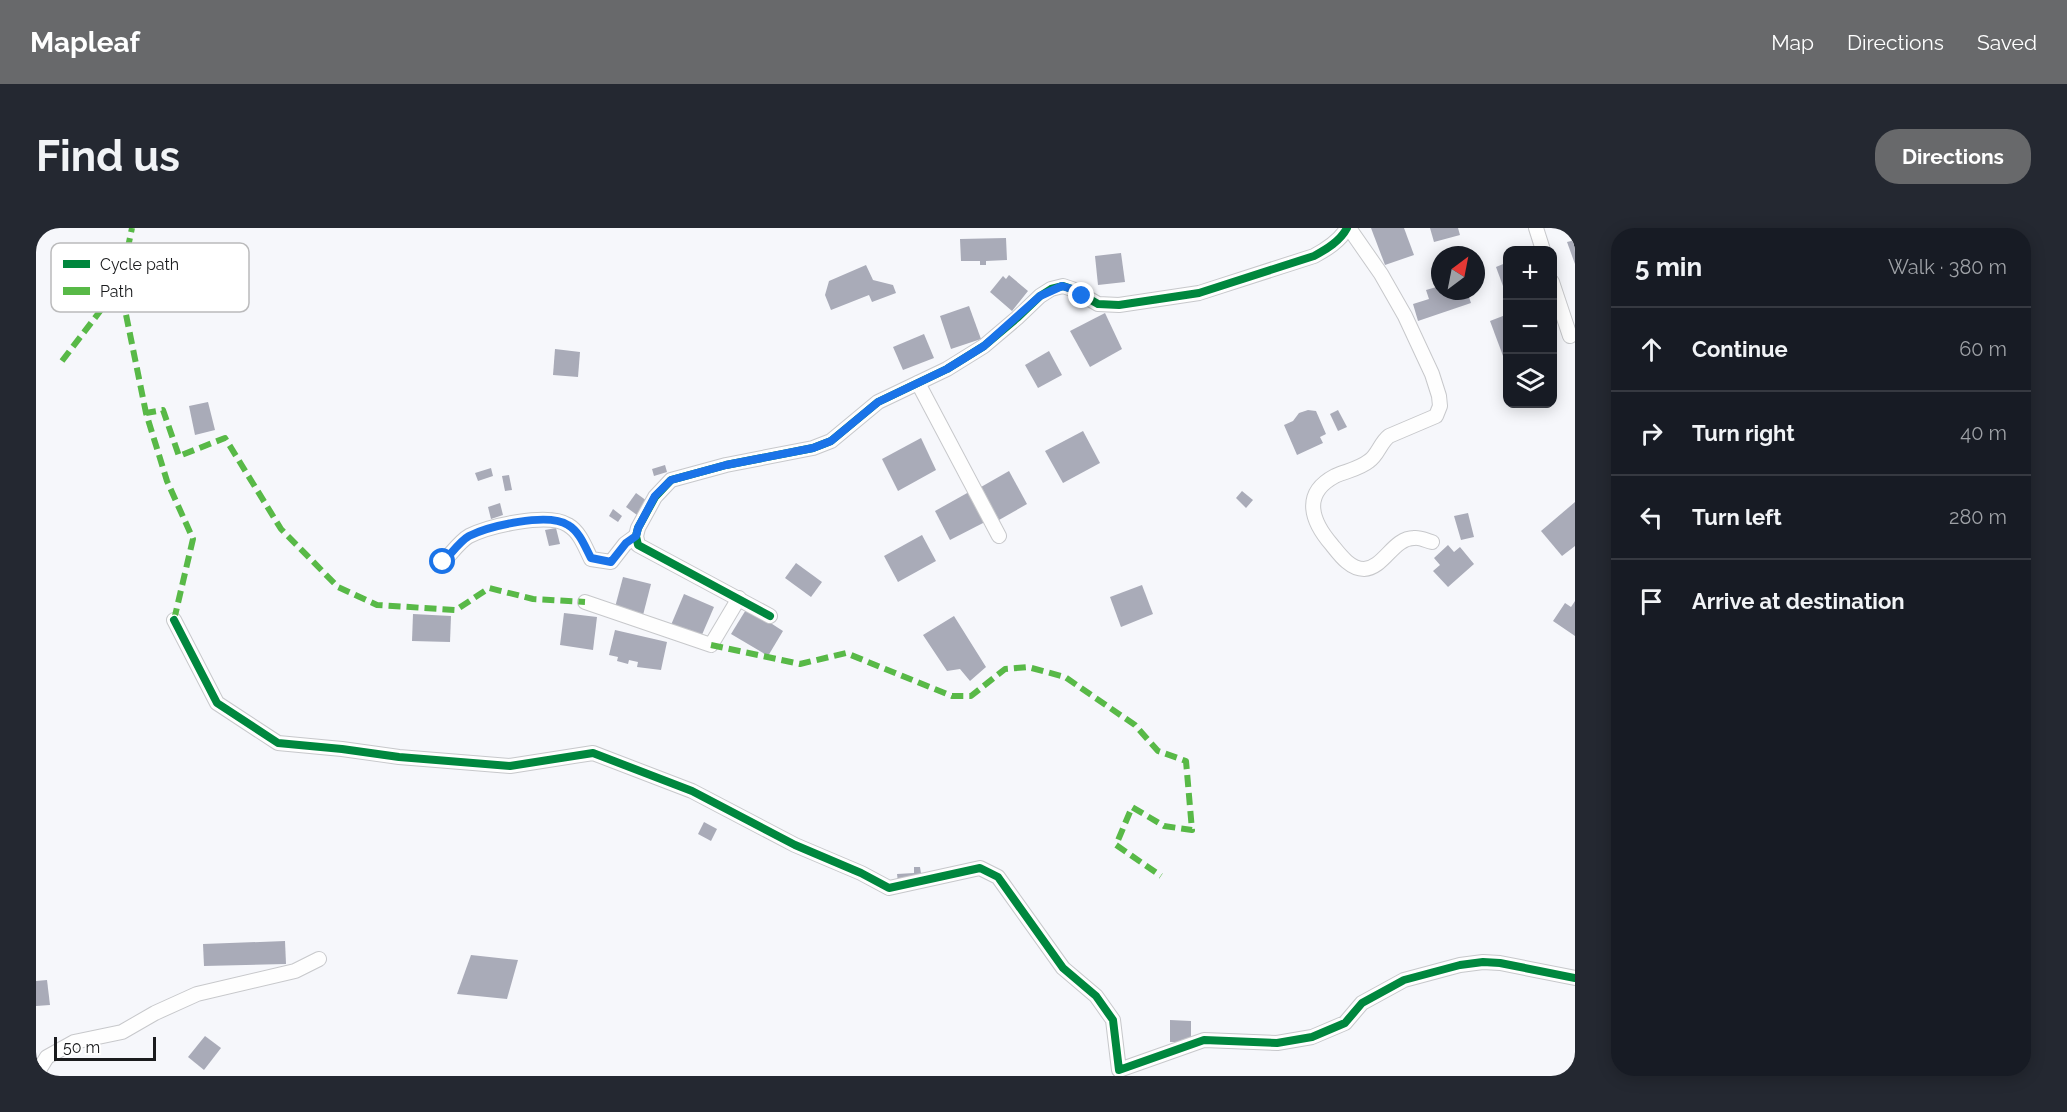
<!DOCTYPE html>
<meta charset="utf-8">
<style>
:root{--surface:#171b24;--page:#242831;--text:#f1f3f6;--muted:#9ea1a6;--line:#363941;--accent:#68696b}
body{margin:0;font-family:Raleway,sans-serif;background:var(--page);color:var(--text)}
.controls{position:absolute;right:18px;top:18px;display:grid;overflow:hidden;border-radius:12px;box-shadow:0 3px 15px #0003}
.controls button{width:54px;height:54px;display:grid;place-items:center;padding:0;border:0;border-bottom:2px solid var(--line);background:var(--surface);color:var(--text);font:30px sans-serif}
.compass{position:absolute;left:1395px;top:18px;width:54px;height:54px;border-radius:50%;background:var(--surface);box-shadow:0 3px 15px #0003;rotate:32deg}
.scale{position:absolute;left:18px;bottom:15px;width:102px;box-sizing:border-box;padding-left:6px;border:3px solid #1b1c1e;border-top:0;font-size:16px;line-height:21px;white-space:nowrap;color:#1b1c1e;-webkit-text-stroke:4px #fff;paint-order:stroke}
.stop{position:absolute;width:18px;height:18px;margin:-14px;border:4px solid #1a73e8;border-radius:50%;background:#fff}
.stop.end{background:#1a73e8;border-color:#fff;box-shadow:0 2px 6px #0008}
.list{margin:0;padding:0;list-style:none}
h2{display:flex;justify-content:space-between;align-items:center;height:78px;margin:0;padding:0 24px;font-size:26px}
h2 small{font-size:20px;font-weight:400;color:var(--muted)}
.list li{display:grid;grid-template-columns:39px 1fr auto;gap:18px;align-items:center;box-sizing:border-box;height:84px;padding:0 24px;border-top:2px solid var(--line)}
.list b{display:block;font-size:22px;white-space:nowrap}
.list em{font-size:20px;font-style:normal;color:var(--muted)}
.icon{flex:none;width:33px;height:33px;fill:none;stroke:currentColor;stroke-width:2;stroke-linecap:round;stroke-linejoin:round}
.map{position:relative;flex:none;width:1539px;height:848px;overflow:hidden;border-radius:24px}
header{display:flex;align-items:center;gap:36px;box-sizing:border-box;height:84px;padding:0 30px;background:var(--accent);color:#fff}
header strong{font-size:28px}
nav{display:flex;gap:33px;margin-inline-start:auto;font-size:21px}
.intro{display:flex;align-items:center;justify-content:space-between;box-sizing:border-box;height:144px;padding:0 36px}
h1{margin:0;font-size:42px}
.button{padding:15px 27px;border-radius:24px;background:var(--accent);color:#fff;font-size:21px;font-weight:700}
main{display:flex;gap:36px;padding:0 36px}
aside{flex:1;background:var(--surface);border-radius:24px;box-shadow:0 3px 15px #0003}
.map>svg:first-child{display:block}
</style>
<header>
<strong>Mapleaf</strong>
<nav><a>Map</a><a>Directions</a><a>Saved</a></nav>
</header>
<div class="intro"><h1>Find us</h1><a class="button">Directions</a></div>
<main>
<div class="map">
<svg width="1539" height="848" viewBox="0 0 1539 848">
<rect width="100%" height="100%" fill="#f6f7fb"/>
<g fill="#a9abb8">
<polygon points="1335,0 1368,0 1378,27 1349,37"/>
<polygon points="1394,0 1422,0 1424,7 1398,14"/>
<polygon points="970,10 971,32 950,33 950,37 944,37 944,33 925,33 924,11"/>
<polygon points="1539,12 1539,36 1531,14"/>
<polygon points="1085,25 1089,54 1062,57 1059,28"/>
<polygon points="1472,34 1472,69 1471,69 1460,39"/>
<polygon points="830,37 837,52 857,57 860,65 836,74 833,67 795,82 789,67 793,53"/>
<polygon points="973,47 992,63 976,83 954,64 967,48 970,51"/>
<polygon points="1404,58 1404,63 1431,63 1435,75 1382,93 1377,76 1393,71 1390,62"/>
<polygon points="933,78 945,111 915,121 904,88"/>
<polygon points="1069,85 1086,121 1054,139 1034,103"/>
<polygon points="1472,86 1472,135 1470,136 1454,93"/>
<polygon points="888,106 898,130 867,142 857,119"/>
<polygon points="519,121 544,124 542,149 517,147"/>
<polygon points="1013,123 1026,147 1002,160 989,137"/>
<polygon points="172,174 179,202 159,207 153,178"/>
<polygon points="1272,182 1280,183 1290,206 1284,209 1287,215 1261,227 1248,197 1257,193 1263,185"/>
<polygon points="1302,182 1311,199 1302,203 1294,186"/>
<polygon points="1047,203 1064,235 1027,255 1009,223"/>
<polygon points="885,210 900,242 862,263 846,231"/>
<polygon points="629,237 631,244 618,248 616,241"/>
<polygon points="455,240 457,248 442,253 439,245"/>
<polygon points="973,243 991,276 963,292 945,259"/>
<polygon points="473,247 476,262 469,263 466,248"/>
<polygon points="1206,263 1217,272 1210,280 1200,270"/>
<polygon points="933,264 949,294 914,312 899,283"/>
<polygon points="600,265 611,273 601,287 590,279"/>
<polygon points="1539,274 1539,318 1526,328 1505,303"/>
<polygon points="464,275 467,287 455,291 452,279"/>
<polygon points="577,281 586,288 582,294 573,288"/>
<polygon points="1432,285 1438,309 1425,312 1418,288"/>
<polygon points="520,300 524,316 513,318 509,302"/>
<polygon points="886,307 900,333 862,354 848,328"/>
<polygon points="1412,317 1418,324 1424,319 1438,336 1412,359 1397,343 1404,337 1398,330"/>
<polygon points="760,335 786,354 775,369 749,350"/>
<polygon points="587,349 615,356 606,391 578,383"/>
<polygon points="1106,357 1117,386 1085,399 1074,369"/>
<polygon points="648,366 678,379 665,409 635,397"/>
<polygon points="1539,373 1539,408 1517,393 1529,375 1535,379"/>
<polygon points="711,380 747,403 732,428 695,406"/>
<polygon points="528,385 561,389 557,422 524,417"/>
<polygon points="377,386 415,388 414,414 376,413"/>
<polygon points="918,388 950,439 934,453 924,441 911,443 887,407"/>
<polygon points="579,402 631,414 625,442 601,439 602,434 593,432 592,436 581,433 582,429 573,427"/>
<polygon points="668,594 681,601 675,613 662,606"/>
<polygon points="878,639 884,639 886,652 862,654 861,646 878,645"/>
<polygon points="249,713 250,736 168,738 167,716"/>
<polygon points="435,727 482,732 471,771 421,766"/>
<polygon points="11,752 14,777 0,778 0,753"/>
<polygon points="1134,792 1155,793 1155,814 1134,814"/>
<polygon points="169,808 185,820 168,842 152,829"/>
</g>
<g fill="none" stroke-linecap="round" stroke-linejoin="round">
<g stroke="#c7c8cb" stroke-width="16">
<g id="minor">
<path d="M 1313,0 L 1345,46 L 1369,88 L 1396,146 L 1403,168 L 1404,178 L 1400,188 L 1353,208 C 1344,215 1342,227 1333,233 C 1323,241 1310,243 1299,248 C 1265,266 1276,294 1296,317 C 1304,327 1314,341 1328,341 C 1348,340 1357,310 1378,310 C 1384,309 1391,313 1396,314"/>
<polyline points="1500,0 1507,22"/>
<polyline points="1516,54 1534,108"/>
<polyline points="882,155 963,308"/>
<path d="M 407,334 C 415,326 424,313 433,308 C 453,298 512,284 532,297 C 544,304 549,319 555,331 L 575,334 L 589,316 L 600,308"/>
<polyline points="549,374 675,417 703,370"/>
<path d="M 734,388 L 602,317 L 600,308 L 602,300 L 619,269 L 635,252 L 690,237 L 777,220 L 795,213 L 842,174 L 911,141 L 948,118 L 981,90 L 1004,68 L 1015,61 L 1027,58 L 1036,61 L 1062,76 L 1083,77 L 1163,65 L 1278,28 C 1291,21 1304,13 1311,0"/>
<polyline points="138,392 181,475 242,515 306,521 363,529 474,538 557,525 656,563 759,617 825,645 853,660 944,640 962,649 1027,740 1060,768 1077,792 1083,842 1168,812 1241,815 1276,809 1309,795 1326,775 1368,752 1424,737 1447,734 1464,735 1539,750"/>
<polyline points="0,847 11,829 38,814 86,804 119,785 161,766 259,743 283,731"/>
</g>
</g>
<use href="#minor" stroke="#fefefe" stroke-width="14"/>
<g stroke="#58b947" stroke-width="6" stroke-dasharray="12 6" stroke-linecap="butt">
<polyline points="84,57 96,0"/>
<polyline points="26,133 84,57 110,185"/>
<polyline points="138,392 157,311 131,253 110,185 127,182 143,228 189,210 245,301 302,359 341,377 420,382 453,360 497,371 549,374"/>
<polyline points="675,417 764,436 810,425 916,468 935,468 969,441 992,439 1029,449 1099,497 1122,523 1150,533 1156,602 1128,598 1096,579 1080,617 1125,648"/>
</g>
<g stroke="#fff" stroke-width="11">
<g id="cycleway">
<path d="M 734,388 L 602,317 L 600,308 L 602,300 L 619,269 L 635,252 L 690,237 L 777,220 L 795,213 L 842,174 L 911,141 L 948,118 L 981,90 L 1004,68 L 1015,61 L 1027,58 L 1036,61 L 1062,76 L 1083,77 L 1163,65 L 1278,28 C 1291,21 1304,13 1311,0"/>
<polyline points="138,392 181,475 242,515 306,521 363,529 474,538 557,525 656,563 759,617 825,645 853,660 944,640 962,649 1027,740 1060,768 1077,792 1083,842 1168,812 1241,815 1276,809 1309,795 1326,775 1368,752 1424,737 1447,734 1464,735 1539,750"/>
</g>
</g>
<use href="#cycleway" stroke="#00873e" stroke-width="8"/>
</g>
<g fill="none" stroke-linecap="round" stroke-linejoin="round">
<path stroke="#1a73e8" stroke-width="8" d="M 407,334 C 415,326 424,313 433,308 C 453,298 512,284 532,297 C 544,304 549,319 555,330 L 575,334 L 590,315 L 600,308 L 602,300 L 619,268 L 635,252 L 690,237 L 777,220 L 795,213 L 842,174 L 911,141 L 948,118 L 1004,68 L 1026,58 L 1036,61 L 1046,68"/>
</g>
<rect x="15" y="15" width="198" height="69" rx="9" fill="#fff" stroke="#bbbbbc" stroke-width="1.5"/>
<rect x="27" y="32" width="27" height="8" fill="#00873e"/>
<rect x="27" y="59" width="27" height="8" fill="#58b947"/>
<g font-size="16" fill="#1b1c1e">
<text x="64" y="42">Cycle path</text>
<text x="64" y="69">Path</text>
</g>
</svg>
<div class="controls">
<button>+</button>
<button>−</button>
<button><svg class="icon" aria-label="layers" viewBox="0 0 24 24"><path d="M12 4l9 5-9 5-9-5zM3 14l9 5 9-5"/></svg></button>
</div>
<svg class="compass" viewBox="-18 -18 36 36"><path d="M0-13l5 13h-10z" fill="#e53935"/><path d="M0 13l5-13h-10z" fill="#9ea1a6"/></svg>
<div class="scale">50 m</div>
<div class="stop" style="left:407px;top:334px"></div>
<div class="stop end" style="left:1046px;top:68px"></div>
</div>
<aside>
<h2>5 min<small>Walk · 380 m</small></h2>
<ul class="list">
<li><svg class="icon" aria-label="ahead" viewBox="0 0 24 24"><path d="M12 20V5M6 11l6-6 6 6"/></svg><div><b>Continue</b></div><em>60 m</em></li>
<li><svg class="icon" aria-label="right" viewBox="0 0 24 24"><path d="M7 20v-9h11M14 6l5 5-5 5"/></svg><div><b>Turn right</b></div><em>40 m</em></li>
<li><svg class="icon" aria-label="left" viewBox="0 0 24 24"><path d="M17 20v-9H6M10 6l-5 5 5 5"/></svg><div><b>Turn left</b></div><em>280 m</em></li>
<li><svg class="icon" aria-label="arrive" viewBox="0 0 24 24"><path d="M6 21V4h12l-3 4 3 4H6"/></svg><div><b>Arrive at destination</b></div></li>
</ul>
</aside>
</main>
